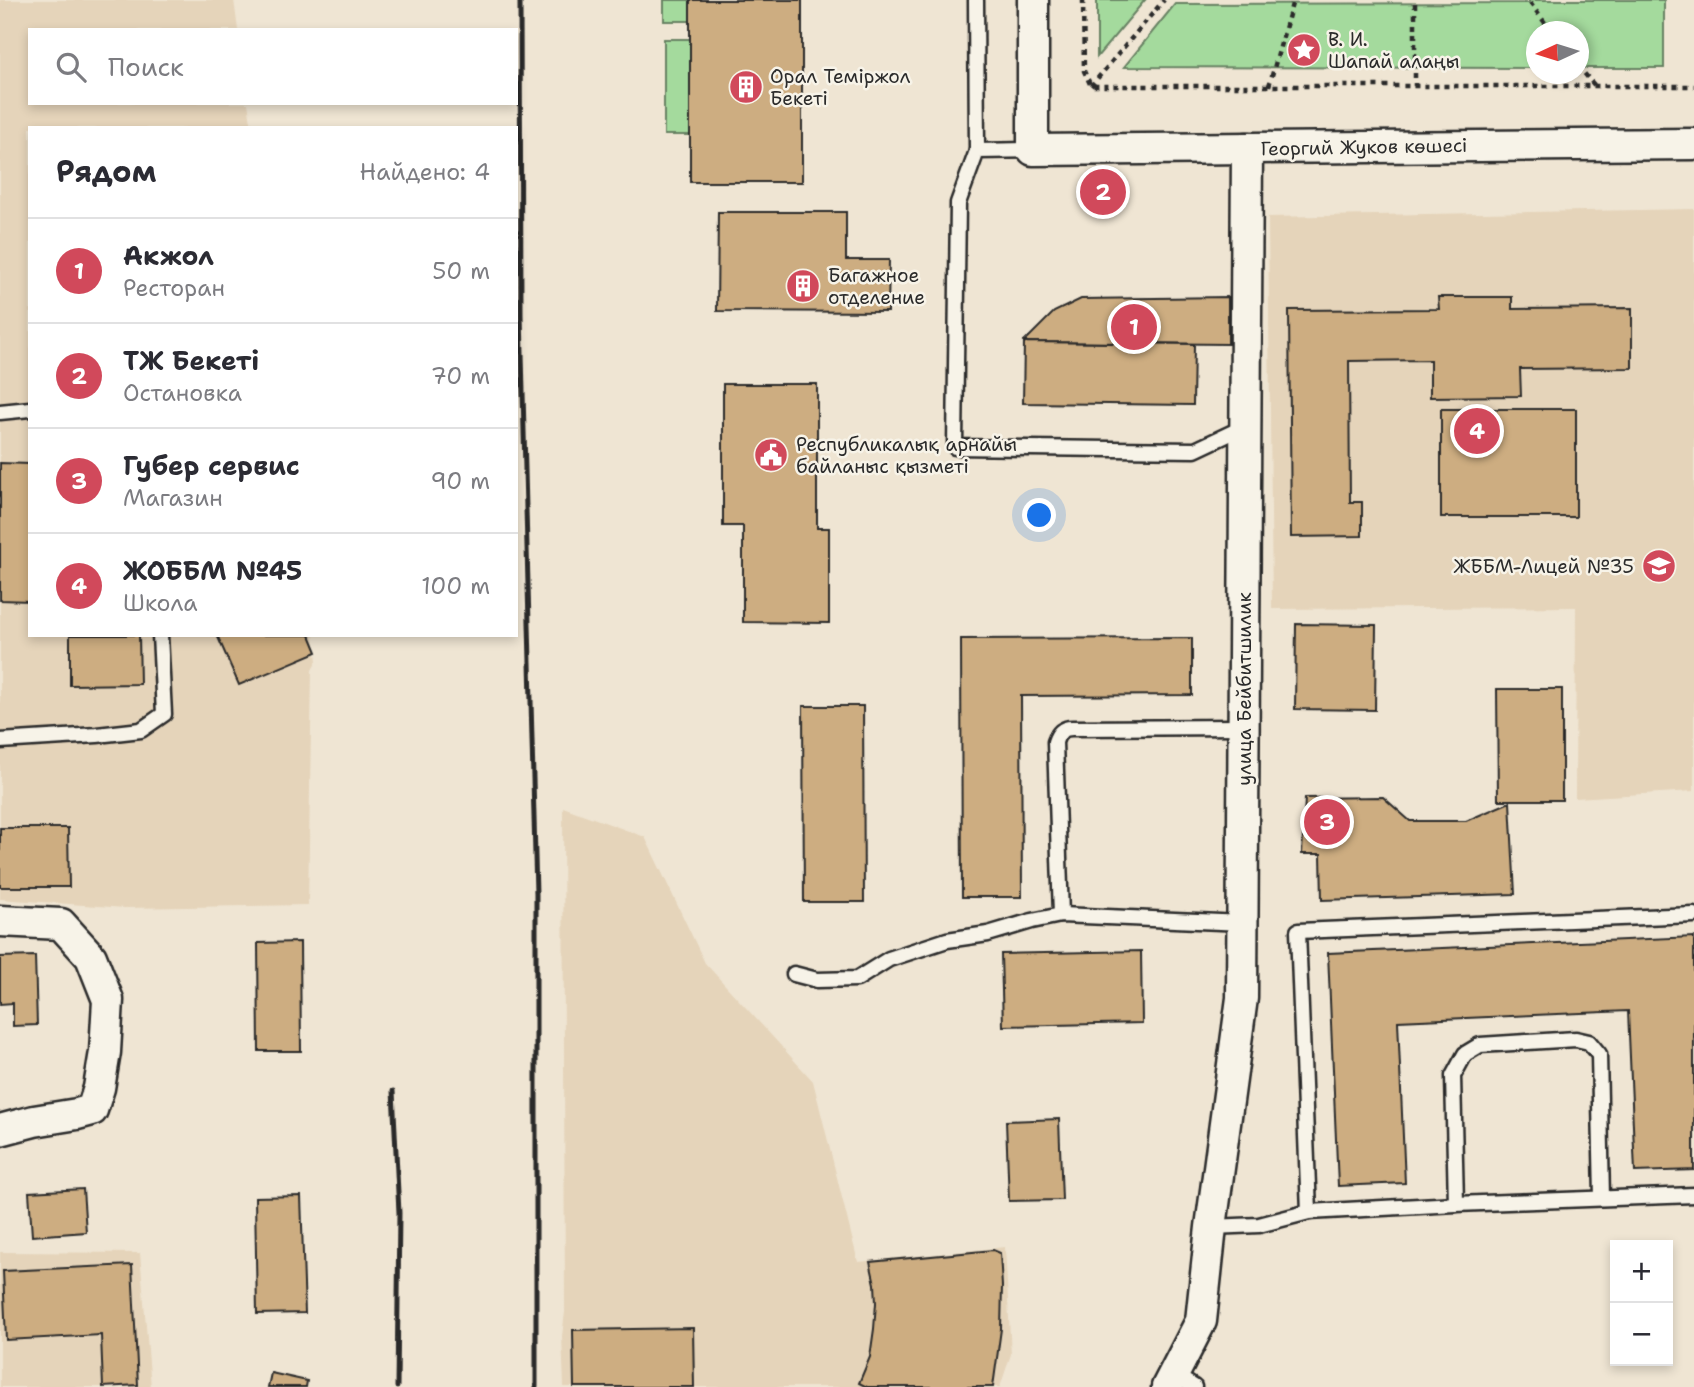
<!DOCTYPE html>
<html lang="ru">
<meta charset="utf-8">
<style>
:root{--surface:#fff;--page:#f2f2f3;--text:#2b2b33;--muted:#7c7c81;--line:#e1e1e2;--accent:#d1495b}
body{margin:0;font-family:"Shantell Sans",sans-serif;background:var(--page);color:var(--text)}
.controls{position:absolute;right:21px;bottom:21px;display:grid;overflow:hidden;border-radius:0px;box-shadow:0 4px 10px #0003}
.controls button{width:63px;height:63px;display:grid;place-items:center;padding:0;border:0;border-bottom:2px solid var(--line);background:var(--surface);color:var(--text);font:35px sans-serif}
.compass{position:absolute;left:1526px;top:21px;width:63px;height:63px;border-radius:50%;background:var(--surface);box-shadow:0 4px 10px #0003;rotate:266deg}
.you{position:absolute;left:1040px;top:516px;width:24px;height:24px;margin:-18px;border:5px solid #fff;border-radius:50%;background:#1a73e8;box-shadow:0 0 0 10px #1a73e833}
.badge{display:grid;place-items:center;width:46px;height:46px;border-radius:50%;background:var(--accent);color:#fff;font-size:23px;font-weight:700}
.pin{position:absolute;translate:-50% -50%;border:4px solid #fff;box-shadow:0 2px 7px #0006}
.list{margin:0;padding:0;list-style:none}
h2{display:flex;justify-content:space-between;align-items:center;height:91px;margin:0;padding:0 28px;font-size:30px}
h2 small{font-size:23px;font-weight:400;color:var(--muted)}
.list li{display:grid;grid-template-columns:46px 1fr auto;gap:21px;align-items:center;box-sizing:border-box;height:105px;padding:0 28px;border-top:2px solid var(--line)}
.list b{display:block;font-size:26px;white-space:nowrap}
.list p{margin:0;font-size:23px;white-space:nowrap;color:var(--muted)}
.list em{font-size:23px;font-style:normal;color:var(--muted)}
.icon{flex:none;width:38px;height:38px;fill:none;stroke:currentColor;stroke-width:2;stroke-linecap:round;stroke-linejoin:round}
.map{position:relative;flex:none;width:1694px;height:1387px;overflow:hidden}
.search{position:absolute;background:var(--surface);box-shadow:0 4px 10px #0003;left:28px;top:28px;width:490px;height:77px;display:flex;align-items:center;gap:18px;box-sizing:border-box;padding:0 24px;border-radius:0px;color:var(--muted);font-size:26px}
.panel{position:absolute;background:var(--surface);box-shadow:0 4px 10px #0003;left:28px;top:126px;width:490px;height:511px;border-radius:0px}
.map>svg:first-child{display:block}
</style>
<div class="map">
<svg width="1694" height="1387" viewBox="0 0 1694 1387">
<rect width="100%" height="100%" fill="#efe5d3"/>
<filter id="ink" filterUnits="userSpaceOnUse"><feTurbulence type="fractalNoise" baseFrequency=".0143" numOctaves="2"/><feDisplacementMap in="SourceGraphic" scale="14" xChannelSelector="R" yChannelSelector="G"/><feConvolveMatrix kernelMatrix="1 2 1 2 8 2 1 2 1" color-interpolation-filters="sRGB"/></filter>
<g filter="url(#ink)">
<g fill="#e5d4ba">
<polygon points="0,0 234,0 238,30 30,30 30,103 248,103 252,128 30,128 30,635 314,635 317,661 312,670 308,905 125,908 0,899"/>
<polygon points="1694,209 1694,791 1575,798 1576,607 1272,609 1268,217"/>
<polygon points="563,807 645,837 705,963 813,1081 858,1262 1005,1247 1011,1354 1000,1387 564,1387 562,1336 565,1312"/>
<polygon points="0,1252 140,1253 151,1387 0,1387"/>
</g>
<g fill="#a4da9d" stroke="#688264" stroke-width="2">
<rect x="664" y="0" width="26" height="21"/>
<polygon points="1097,0 1145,0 1097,57"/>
<polygon points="1529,0 1664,0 1664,68 1579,68 1578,32 1536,32 1536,68 1124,67 1175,4 1529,3"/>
<rect x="664" y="39" width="26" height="96"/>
</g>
<g fill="#cdad81" stroke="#2b2b2b" stroke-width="2">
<rect x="690" y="0" width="112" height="182"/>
<polygon points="718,212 846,212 846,260 889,260 888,312 717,311"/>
<polygon points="1228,297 1228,344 1024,342 1054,312 1081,299"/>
<polygon points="1438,297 1512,297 1512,309 1632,308 1632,368 1520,369 1521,396 1430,397 1430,360 1349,361 1350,502 1362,502 1362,536 1291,537 1289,310 1439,309"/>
<polygon points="1024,342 1194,344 1193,405 1023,403"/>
<polygon points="723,384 817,384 817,528 829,528 829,623 743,622 743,526 723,526"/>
<rect x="1441" y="409" width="135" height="108"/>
<polygon points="0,463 30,464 30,601 0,600"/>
<polygon points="1296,624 1376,625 1375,710 1295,709"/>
<polygon points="70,635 139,635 140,684 70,685"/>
<polygon points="217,635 310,635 317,652 239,685"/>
<polygon points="1192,638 1192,695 1021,696 1022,897 962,897 961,639"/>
<polygon points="1497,689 1562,689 1562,800 1498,800"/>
<polygon points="803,706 863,706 864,902 804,902"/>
<polygon points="1383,797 1410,821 1466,821 1510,802 1515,894 1322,900 1321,854 1302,854 1305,798"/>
<polygon points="0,828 68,828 69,887 0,887"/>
<polygon points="1694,937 1694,1170 1635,1172 1628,1011 1398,1021 1405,1183 1338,1186 1328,953"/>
<polygon points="300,942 301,1051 259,1051 258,943"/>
<polygon points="1141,951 1142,1023 1003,1026 1001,954"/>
<polygon points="35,956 37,1025 13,1026 13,1003 0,1004 0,957"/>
<polygon points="1059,1119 1062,1200 1009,1201 1006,1121"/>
<polygon points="83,1189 86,1232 32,1236 29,1192"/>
<polygon points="301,1196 305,1313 257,1314 255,1197"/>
<polygon points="993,1250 1000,1253 1002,1286 1001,1329 993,1387 867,1387 859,1383 870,1357 874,1329 876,1303 875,1284 870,1262"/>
<polygon points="132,1265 138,1385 103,1387 101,1335 6,1340 3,1271"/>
<polygon points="693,1328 694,1387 574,1387 573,1330"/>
<polygon points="271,1373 307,1381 306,1387 268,1387"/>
</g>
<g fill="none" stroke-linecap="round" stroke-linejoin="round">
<g stroke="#2b2b2b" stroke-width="19">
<g id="service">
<polyline points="976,0 977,151"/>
<polyline points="1033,150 977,151 958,203 955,447 1195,450 1246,426"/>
<polyline points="0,412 30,409"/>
<polyline points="0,741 97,735 141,730 164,714 160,635"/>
<path d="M 1061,915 L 1055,742 C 1058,733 1062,728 1072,728 L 1244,727"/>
<polyline points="794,974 817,980 857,979 889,959 947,940 988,934 1032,921 1061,915 1243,923"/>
<polyline points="1456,1204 1453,1076 1465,1054 1480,1045 1576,1039 1589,1042 1599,1054 1602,1198"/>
<polyline points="1309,1212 1298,931 1694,915"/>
<polyline points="1211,1227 1259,1225 1309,1212 1456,1204 1694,1195"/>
<polyline points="1173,1374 1194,1387"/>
</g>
</g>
<g stroke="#2b2b2b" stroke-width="35">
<g id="minor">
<polyline points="1033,0 1033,150 1694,144"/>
<polyline points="0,921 61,924 91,957 108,1000 105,1052 99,1088 92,1110 77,1114 34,1121 0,1130"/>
<polyline points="1167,1387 1201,1321 1211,1227 1242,998 1247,148"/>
</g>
</g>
<g stroke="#2b2b2b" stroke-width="4.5" stroke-dasharray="5 5" stroke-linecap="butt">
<polyline points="1083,0 1084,71 1091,86 1694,86"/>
<polyline points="1415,3 1415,86"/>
<polyline points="1530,3 1552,32"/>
<polyline points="1578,66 1595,86"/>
<polyline points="1091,86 1164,0"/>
<polyline points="1269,86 1292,4"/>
</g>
<use href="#service" stroke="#f7f3e8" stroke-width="14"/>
<use href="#minor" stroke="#f7f3e8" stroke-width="30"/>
<g stroke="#2b2b2b" stroke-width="5">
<polyline points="520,0 521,315 536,894 536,1387"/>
<polyline points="393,1091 399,1213 397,1387"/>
</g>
</g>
</g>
<defs>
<g id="sight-disc" transform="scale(1.75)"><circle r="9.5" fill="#d1495b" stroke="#f7f3e8"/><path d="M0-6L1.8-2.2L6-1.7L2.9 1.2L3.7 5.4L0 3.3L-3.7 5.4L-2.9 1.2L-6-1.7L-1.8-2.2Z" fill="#fff"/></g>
<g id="building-disc" transform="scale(1.75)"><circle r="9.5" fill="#d1495b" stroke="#f7f3e8"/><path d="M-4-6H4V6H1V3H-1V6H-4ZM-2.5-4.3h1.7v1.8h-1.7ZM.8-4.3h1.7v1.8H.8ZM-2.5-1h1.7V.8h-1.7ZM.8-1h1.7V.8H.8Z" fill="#fff"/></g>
<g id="civic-disc" transform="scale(1.75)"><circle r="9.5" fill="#d1495b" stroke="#f7f3e8"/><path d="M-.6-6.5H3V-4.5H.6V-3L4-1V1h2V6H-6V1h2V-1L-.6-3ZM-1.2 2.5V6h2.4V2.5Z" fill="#fff"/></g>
<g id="school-disc" transform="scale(1.75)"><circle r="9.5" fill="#d1495b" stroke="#f7f3e8"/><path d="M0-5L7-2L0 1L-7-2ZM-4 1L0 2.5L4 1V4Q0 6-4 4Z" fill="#fff"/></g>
</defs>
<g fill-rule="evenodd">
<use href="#sight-disc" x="1304" y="50"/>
<use href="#building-disc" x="746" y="87"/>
<use href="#building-disc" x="803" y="286"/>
<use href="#civic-disc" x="771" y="455"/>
<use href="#school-disc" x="1659" y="566"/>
</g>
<g text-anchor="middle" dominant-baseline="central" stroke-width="5" stroke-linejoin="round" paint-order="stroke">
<g font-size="19" fill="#2b2b2b" stroke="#f7f3e8" text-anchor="start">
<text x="1328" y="39">В. И.<tspan x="1328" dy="22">Шапай алаңы</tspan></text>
<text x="770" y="76">Орал Теміржол<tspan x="770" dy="22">Бекеті</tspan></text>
<text x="828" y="275">Багажное<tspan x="828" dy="22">отделение</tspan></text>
<text x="796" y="444">Республикалық арнайы<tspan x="796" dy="22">байланыс қызметі</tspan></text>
<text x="1634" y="566" text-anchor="end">ЖББМ-Лицей №35</text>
</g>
<g font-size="19" fill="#2b2b2b" stroke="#f7f3e8">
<text transform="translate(1364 147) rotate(-1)">Георгий Жуков көшесі</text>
<text transform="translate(1244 689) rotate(-90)">улица Бейбитшилик</text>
</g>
</g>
</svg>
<div class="controls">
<button>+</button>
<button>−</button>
</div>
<svg class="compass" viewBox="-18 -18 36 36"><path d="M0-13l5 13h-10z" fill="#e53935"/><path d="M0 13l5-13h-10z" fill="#7c7c81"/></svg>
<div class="you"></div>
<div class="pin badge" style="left:1134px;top:327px">1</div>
<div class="pin badge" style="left:1103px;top:192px">2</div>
<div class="pin badge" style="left:1327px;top:822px">3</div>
<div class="pin badge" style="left:1477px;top:431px">4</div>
<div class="search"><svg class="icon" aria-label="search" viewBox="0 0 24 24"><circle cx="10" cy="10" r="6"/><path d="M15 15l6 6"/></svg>Поиск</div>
<section class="panel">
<h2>Рядом<small>Найдено: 4</small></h2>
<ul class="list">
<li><span class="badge">1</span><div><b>Акжол</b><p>Ресторан</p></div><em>50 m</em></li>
<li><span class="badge">2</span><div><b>ТЖ Бекеті</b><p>Остановка</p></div><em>70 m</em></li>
<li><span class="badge">3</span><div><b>Губер сервис</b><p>Магазин</p></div><em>90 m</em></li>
<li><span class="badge">4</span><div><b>ЖОББМ №45</b><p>Школа</p></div><em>100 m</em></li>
</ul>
</section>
</div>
